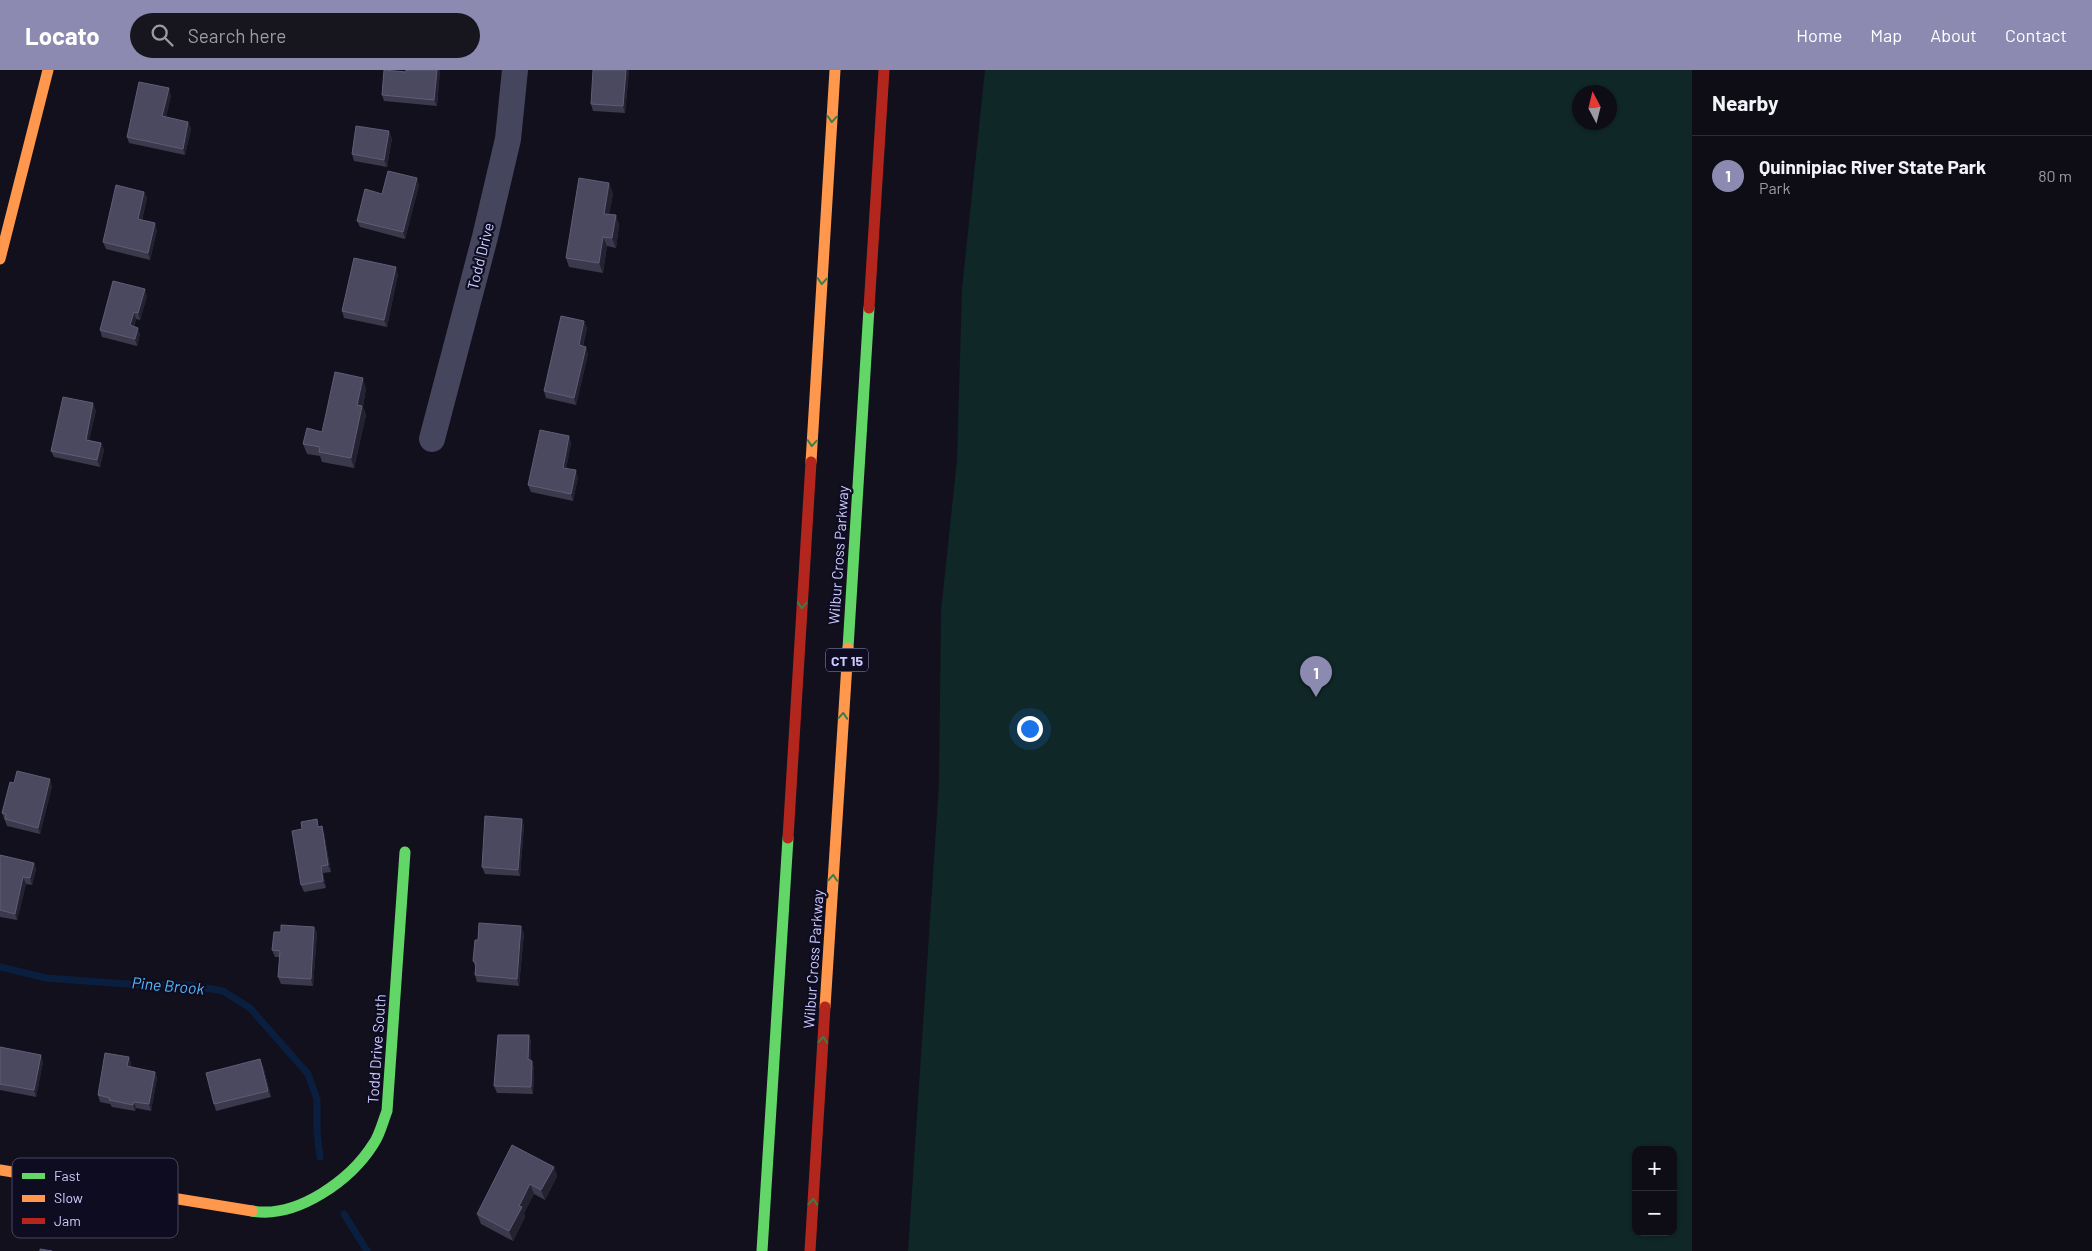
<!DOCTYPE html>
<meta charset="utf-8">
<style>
:root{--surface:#0e0c15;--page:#17151e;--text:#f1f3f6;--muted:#9b9ba0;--line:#2e2c34;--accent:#8c8ab0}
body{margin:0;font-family:Barlow,sans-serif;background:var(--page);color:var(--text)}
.controls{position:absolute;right:15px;bottom:15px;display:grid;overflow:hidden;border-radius:10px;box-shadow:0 1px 4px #0004}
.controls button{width:45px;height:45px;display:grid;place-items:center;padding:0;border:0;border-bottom:1px solid var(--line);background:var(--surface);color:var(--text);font:25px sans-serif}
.compass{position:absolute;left:1572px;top:15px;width:45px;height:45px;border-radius:50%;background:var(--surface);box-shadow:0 1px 4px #0004;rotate:353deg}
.you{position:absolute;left:1029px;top:658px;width:18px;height:18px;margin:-12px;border:4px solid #fff;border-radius:50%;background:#1a73e8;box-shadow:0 0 0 8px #1a73e833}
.badge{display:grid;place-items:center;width:32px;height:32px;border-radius:50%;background:var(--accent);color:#fff;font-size:16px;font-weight:700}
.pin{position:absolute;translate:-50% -41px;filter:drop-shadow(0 1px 2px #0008)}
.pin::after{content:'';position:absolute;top:26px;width:18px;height:15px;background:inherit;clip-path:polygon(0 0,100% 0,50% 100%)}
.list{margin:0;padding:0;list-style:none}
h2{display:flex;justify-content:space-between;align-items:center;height:65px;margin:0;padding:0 20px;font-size:21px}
h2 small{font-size:16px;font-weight:400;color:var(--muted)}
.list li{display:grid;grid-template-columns:32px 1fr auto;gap:15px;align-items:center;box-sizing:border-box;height:80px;padding:0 20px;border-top:1px solid var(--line)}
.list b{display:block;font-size:19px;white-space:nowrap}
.list p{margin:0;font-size:16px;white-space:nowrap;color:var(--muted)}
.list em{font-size:16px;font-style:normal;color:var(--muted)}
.icon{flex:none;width:28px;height:28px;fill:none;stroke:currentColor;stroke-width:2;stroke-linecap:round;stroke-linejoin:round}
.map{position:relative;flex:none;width:1692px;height:1181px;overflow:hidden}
header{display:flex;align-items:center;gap:30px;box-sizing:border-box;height:70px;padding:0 25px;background:var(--accent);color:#fff}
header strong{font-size:24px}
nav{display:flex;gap:28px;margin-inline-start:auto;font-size:18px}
.search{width:350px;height:45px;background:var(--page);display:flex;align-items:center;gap:12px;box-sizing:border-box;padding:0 18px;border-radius:28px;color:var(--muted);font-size:19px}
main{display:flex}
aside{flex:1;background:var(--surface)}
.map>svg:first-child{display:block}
</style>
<header>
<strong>Locato</strong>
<div class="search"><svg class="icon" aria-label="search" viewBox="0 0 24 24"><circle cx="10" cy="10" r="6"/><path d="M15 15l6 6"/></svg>Search here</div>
<nav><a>Home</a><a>Map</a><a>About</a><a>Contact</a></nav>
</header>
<main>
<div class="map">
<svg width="1692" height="1181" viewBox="0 0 1692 1181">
<rect width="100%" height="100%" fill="#12101c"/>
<path fill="#0f2726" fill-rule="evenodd" d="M 985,0 L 1692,0 L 1692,1181 L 908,1181 L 939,714 L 941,541 L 957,390 L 962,219 ZM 1580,22 L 1610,22 L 1610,52 L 1580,52 ZM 1636,1080 L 1673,1080 L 1673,1162 L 1636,1162 Z"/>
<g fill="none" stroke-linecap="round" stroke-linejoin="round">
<g stroke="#0a1f3f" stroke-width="7">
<polyline points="0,897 46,908 141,915 189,915 223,921 250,938 308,1004 317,1029 317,1062 320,1087"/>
<polyline points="344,1144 367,1181"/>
</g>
<polyline stroke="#45455d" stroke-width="26" points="432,369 485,167 508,69 515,0"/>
<g stroke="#63d668" stroke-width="11">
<polyline points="848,578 869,238"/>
<path d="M 252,1141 C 297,1149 351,1110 374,1073 C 380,1064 383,1051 387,1041 L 405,782"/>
<polyline points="762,1181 788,768"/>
</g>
<g stroke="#ff974d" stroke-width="11">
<polyline points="0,189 48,0"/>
<polyline points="811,392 835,0"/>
<polyline points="825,937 848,578"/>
<polyline points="0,1100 252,1141"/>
</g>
<g stroke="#b3261e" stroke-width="11">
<polyline points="869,238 884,0"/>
<polyline points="788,768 811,392"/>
<polyline points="810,1181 825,937"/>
</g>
</g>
<g fill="#3b394c">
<polygon points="406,0 440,0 437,36 384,31 382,25 406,2"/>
<polygon points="629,0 625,43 593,41 591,34"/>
<polygon points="171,25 166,47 188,52 191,59 185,85 129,73 127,67"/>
<polygon points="392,68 387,97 354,91 352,84"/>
<polygon points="419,115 405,169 360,157 357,151 382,124"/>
<polygon points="144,122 147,128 142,150 157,160 150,190 106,179 103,172"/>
<polygon points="613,123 609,144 616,145 619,155 616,178 607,176 603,203 569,197 566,188"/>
<polygon points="398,204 387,257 344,248 342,241"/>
<polygon points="147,226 140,250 136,249 134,257 140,264 137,276 102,267 100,260"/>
<polygon points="584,251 587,258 583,276 588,284 576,335 546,328 544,321"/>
<polygon points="366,318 363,337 366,345 354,398 322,392 320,386 307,384 303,374 322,362"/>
<polygon points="96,340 89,370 101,373 104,380 100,397 54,387 51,381"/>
<polygon points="569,366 571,373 566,399 578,407 573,431 531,422 528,415"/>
<polygon points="14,713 52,716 40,764 7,756 2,743"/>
<polygon points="524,755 520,806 485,804 482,797"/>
<polygon points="319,756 324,763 331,802 323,803 326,818 304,822 301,815"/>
<polygon points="0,785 34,793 36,799 32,815 26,814 17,850 0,847"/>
<polygon points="314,857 317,863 313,916 281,914 278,907 280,887 275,887 272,880 281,862"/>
<polygon points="524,863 519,916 477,912 475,905 476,898 473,891"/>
<polygon points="529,965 531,972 531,990 534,998 533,1024 497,1023 494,1016"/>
<polygon points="0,977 43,992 36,1027 0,1020"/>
<polygon points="129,987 131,994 130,997 155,1002 157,1008 151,1041 136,1038 135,1041 112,1037 110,1034 100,1032 98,1025"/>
<polygon points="263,996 271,1027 216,1041 214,1034"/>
<polygon points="554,1097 557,1106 545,1130 534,1124 524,1143 525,1147 513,1171 481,1154 477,1144"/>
</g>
<g fill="#242230">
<polygon points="437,0 440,0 437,36 434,30"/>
<polygon points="626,0 629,0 625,43 623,36"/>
<polygon points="169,18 171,25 165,53 162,46"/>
<polygon points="188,52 191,59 185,85 183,79"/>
<polygon points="389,61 392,68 387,97 384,90"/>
<polygon points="417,108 419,115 405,169 403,162"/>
<polygon points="609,113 613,123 608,153 604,144"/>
<polygon points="144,122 147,128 140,156 138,149"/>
<polygon points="616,145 619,155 616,178 612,168"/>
<polygon points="155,153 157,160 150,190 148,183"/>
<polygon points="603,167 607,176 603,203 599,193"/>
<polygon points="396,197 398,204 387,257 384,250"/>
<polygon points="145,219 147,226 140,250 138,243"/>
<polygon points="134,242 136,249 132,262 130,255"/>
<polygon points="584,251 587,258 581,282 579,275"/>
<polygon points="138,258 140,264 137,276 135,269"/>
<polygon points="586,277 588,284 576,335 574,328"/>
<polygon points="363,308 366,318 363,337 366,345 354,398 351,388 357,335"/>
<polygon points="93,333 96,340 88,376 86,370"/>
<polygon points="569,366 571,373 565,405 563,398"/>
<polygon points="101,373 104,380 100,397 97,390"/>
<polygon points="576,400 578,407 573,431 571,424"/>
<polygon points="50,709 52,716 40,764 38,758"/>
<polygon points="522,749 524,755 520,806 518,800"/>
<polygon points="322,756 324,763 331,802 328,795"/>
<polygon points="34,793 36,799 32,815 30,808"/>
<polygon points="321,796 323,803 326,818 323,811"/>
<polygon points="23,807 26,814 17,850 15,844"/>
<polygon points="521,856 524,863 519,916 517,909"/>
<polygon points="314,857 317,863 313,916 311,909"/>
<polygon points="529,965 531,972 531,995 528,989"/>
<polygon points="41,985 43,992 36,1027 34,1020"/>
<polygon points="129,987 131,994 129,1003 127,996"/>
<polygon points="260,989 263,996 271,1027 268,1021"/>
<polygon points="532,991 534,998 533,1024 531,1017"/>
<polygon points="155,1002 157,1008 151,1041 149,1034"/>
<polygon points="134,1032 136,1038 135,1041 133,1035"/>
<polygon points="554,1097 557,1106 545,1130 541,1120"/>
<polygon points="530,1114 534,1124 524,1143 525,1147 513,1171 509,1161 519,1136"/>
</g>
<g fill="#4b495f" stroke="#5f5d78">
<polygon points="384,0 406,2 406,0 437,0 434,30 382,25"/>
<polygon points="593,0 626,0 623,36 591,34"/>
<polygon points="139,12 169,18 162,46 188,52 183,79 127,67"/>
<polygon points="356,56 389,61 384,90 352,84"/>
<polygon points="388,101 417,108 403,162 357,151 365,119 382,124"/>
<polygon points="579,108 609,113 604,144 616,145 612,168 603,167 599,193 566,188"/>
<polygon points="116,115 144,122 138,149 155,153 148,183 103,172"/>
<polygon points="354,188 396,197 384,250 342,241"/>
<polygon points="113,211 145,219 138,243 134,242 130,255 138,258 135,269 100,260"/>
<polygon points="561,246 584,251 579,275 586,277 574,328 544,321"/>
<polygon points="335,302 363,308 357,335 362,336 351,388 319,382 320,377 303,374 307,358 322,362"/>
<polygon points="63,327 93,333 86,370 101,373 97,390 51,381"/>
<polygon points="540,360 569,366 563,398 576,400 571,424 528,415"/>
<polygon points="17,701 50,709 38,758 5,749 6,744 2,743 10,712 14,713"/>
<polygon points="485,746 522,749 518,800 482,797"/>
<polygon points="317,749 318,757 322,756 328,795 321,796 323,811 301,815 292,761 302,759 301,752"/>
<polygon points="0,785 34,793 30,808 23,807 15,844 0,840"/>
<polygon points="479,853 521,856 517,909 475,905 476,893 473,891 475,870 478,870"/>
<polygon points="281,855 314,857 311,909 278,907 280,881 272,880 274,862 281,862"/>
<polygon points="498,965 529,965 528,989 532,991 531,1017 494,1016"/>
<polygon points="0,977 41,985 34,1020 0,1014"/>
<polygon points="105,983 129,987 127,996 155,1002 149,1034 134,1032 133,1035 109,1030 110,1028 98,1025"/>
<polygon points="260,989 268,1021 214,1034 206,1003"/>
<polygon points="512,1075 554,1097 541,1120 530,1114 519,1136 522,1137 509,1161 477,1144"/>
<polygon points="40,1179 52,1181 40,1181"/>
</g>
<defs><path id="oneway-chevron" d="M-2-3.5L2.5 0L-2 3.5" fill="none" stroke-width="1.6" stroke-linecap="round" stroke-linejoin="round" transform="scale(1.25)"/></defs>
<g stroke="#3d7b48">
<use href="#oneway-chevron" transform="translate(832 49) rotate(94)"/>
<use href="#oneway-chevron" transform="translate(822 211) rotate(94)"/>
<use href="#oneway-chevron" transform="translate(812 373) rotate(94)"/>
<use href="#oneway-chevron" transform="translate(802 535) rotate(94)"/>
<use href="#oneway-chevron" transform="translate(843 646) rotate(-86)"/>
<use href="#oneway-chevron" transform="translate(833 808) rotate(-86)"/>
<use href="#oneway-chevron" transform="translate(823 970) rotate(-86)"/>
<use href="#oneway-chevron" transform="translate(813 1132) rotate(-86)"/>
</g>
<g text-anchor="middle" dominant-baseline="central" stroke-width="4.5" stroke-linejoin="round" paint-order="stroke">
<rect fill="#0e0c20" stroke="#9492bc" stroke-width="1" x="826" y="578.5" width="42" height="23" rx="4"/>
<g font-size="14" font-weight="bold" fill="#cecbff">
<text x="847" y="590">CT 15</text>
</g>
<g font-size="15" fill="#cecbff" stroke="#0e0c20">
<text transform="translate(480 186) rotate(-76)">Todd Drive</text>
<text transform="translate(838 485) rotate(-86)">Wilbur Cross Parkway</text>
<text transform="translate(813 889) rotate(-86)">Wilbur Cross Parkway</text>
<text transform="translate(376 979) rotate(-86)">Todd Drive South</text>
</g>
<g font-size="16" font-style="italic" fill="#59bbff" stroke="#0e0c20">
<text transform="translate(168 915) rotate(5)">Pine Brook</text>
</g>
</g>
<rect x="12" y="1088" width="166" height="80" rx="8" fill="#0e0c20" stroke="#484563" stroke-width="1"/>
<rect x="22" y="1103" width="23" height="6" fill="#63d668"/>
<rect x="22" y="1125" width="23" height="7" fill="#ff974d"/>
<rect x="22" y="1148" width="23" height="6" fill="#b3261e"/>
<g font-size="14" fill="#cecbff">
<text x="54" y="1111">Fast</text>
<text x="54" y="1133">Slow</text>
<text x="54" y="1156">Jam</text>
</g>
</svg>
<div class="controls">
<button>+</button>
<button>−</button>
</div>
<svg class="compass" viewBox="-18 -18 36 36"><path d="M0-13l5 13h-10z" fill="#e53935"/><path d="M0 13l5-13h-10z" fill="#9b9ba0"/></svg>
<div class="you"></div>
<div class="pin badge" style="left:1316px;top:627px">1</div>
</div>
<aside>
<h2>Nearby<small></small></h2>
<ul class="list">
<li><span class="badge">1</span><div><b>Quinnipiac River State Park</b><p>Park</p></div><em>80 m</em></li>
</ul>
</aside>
</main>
